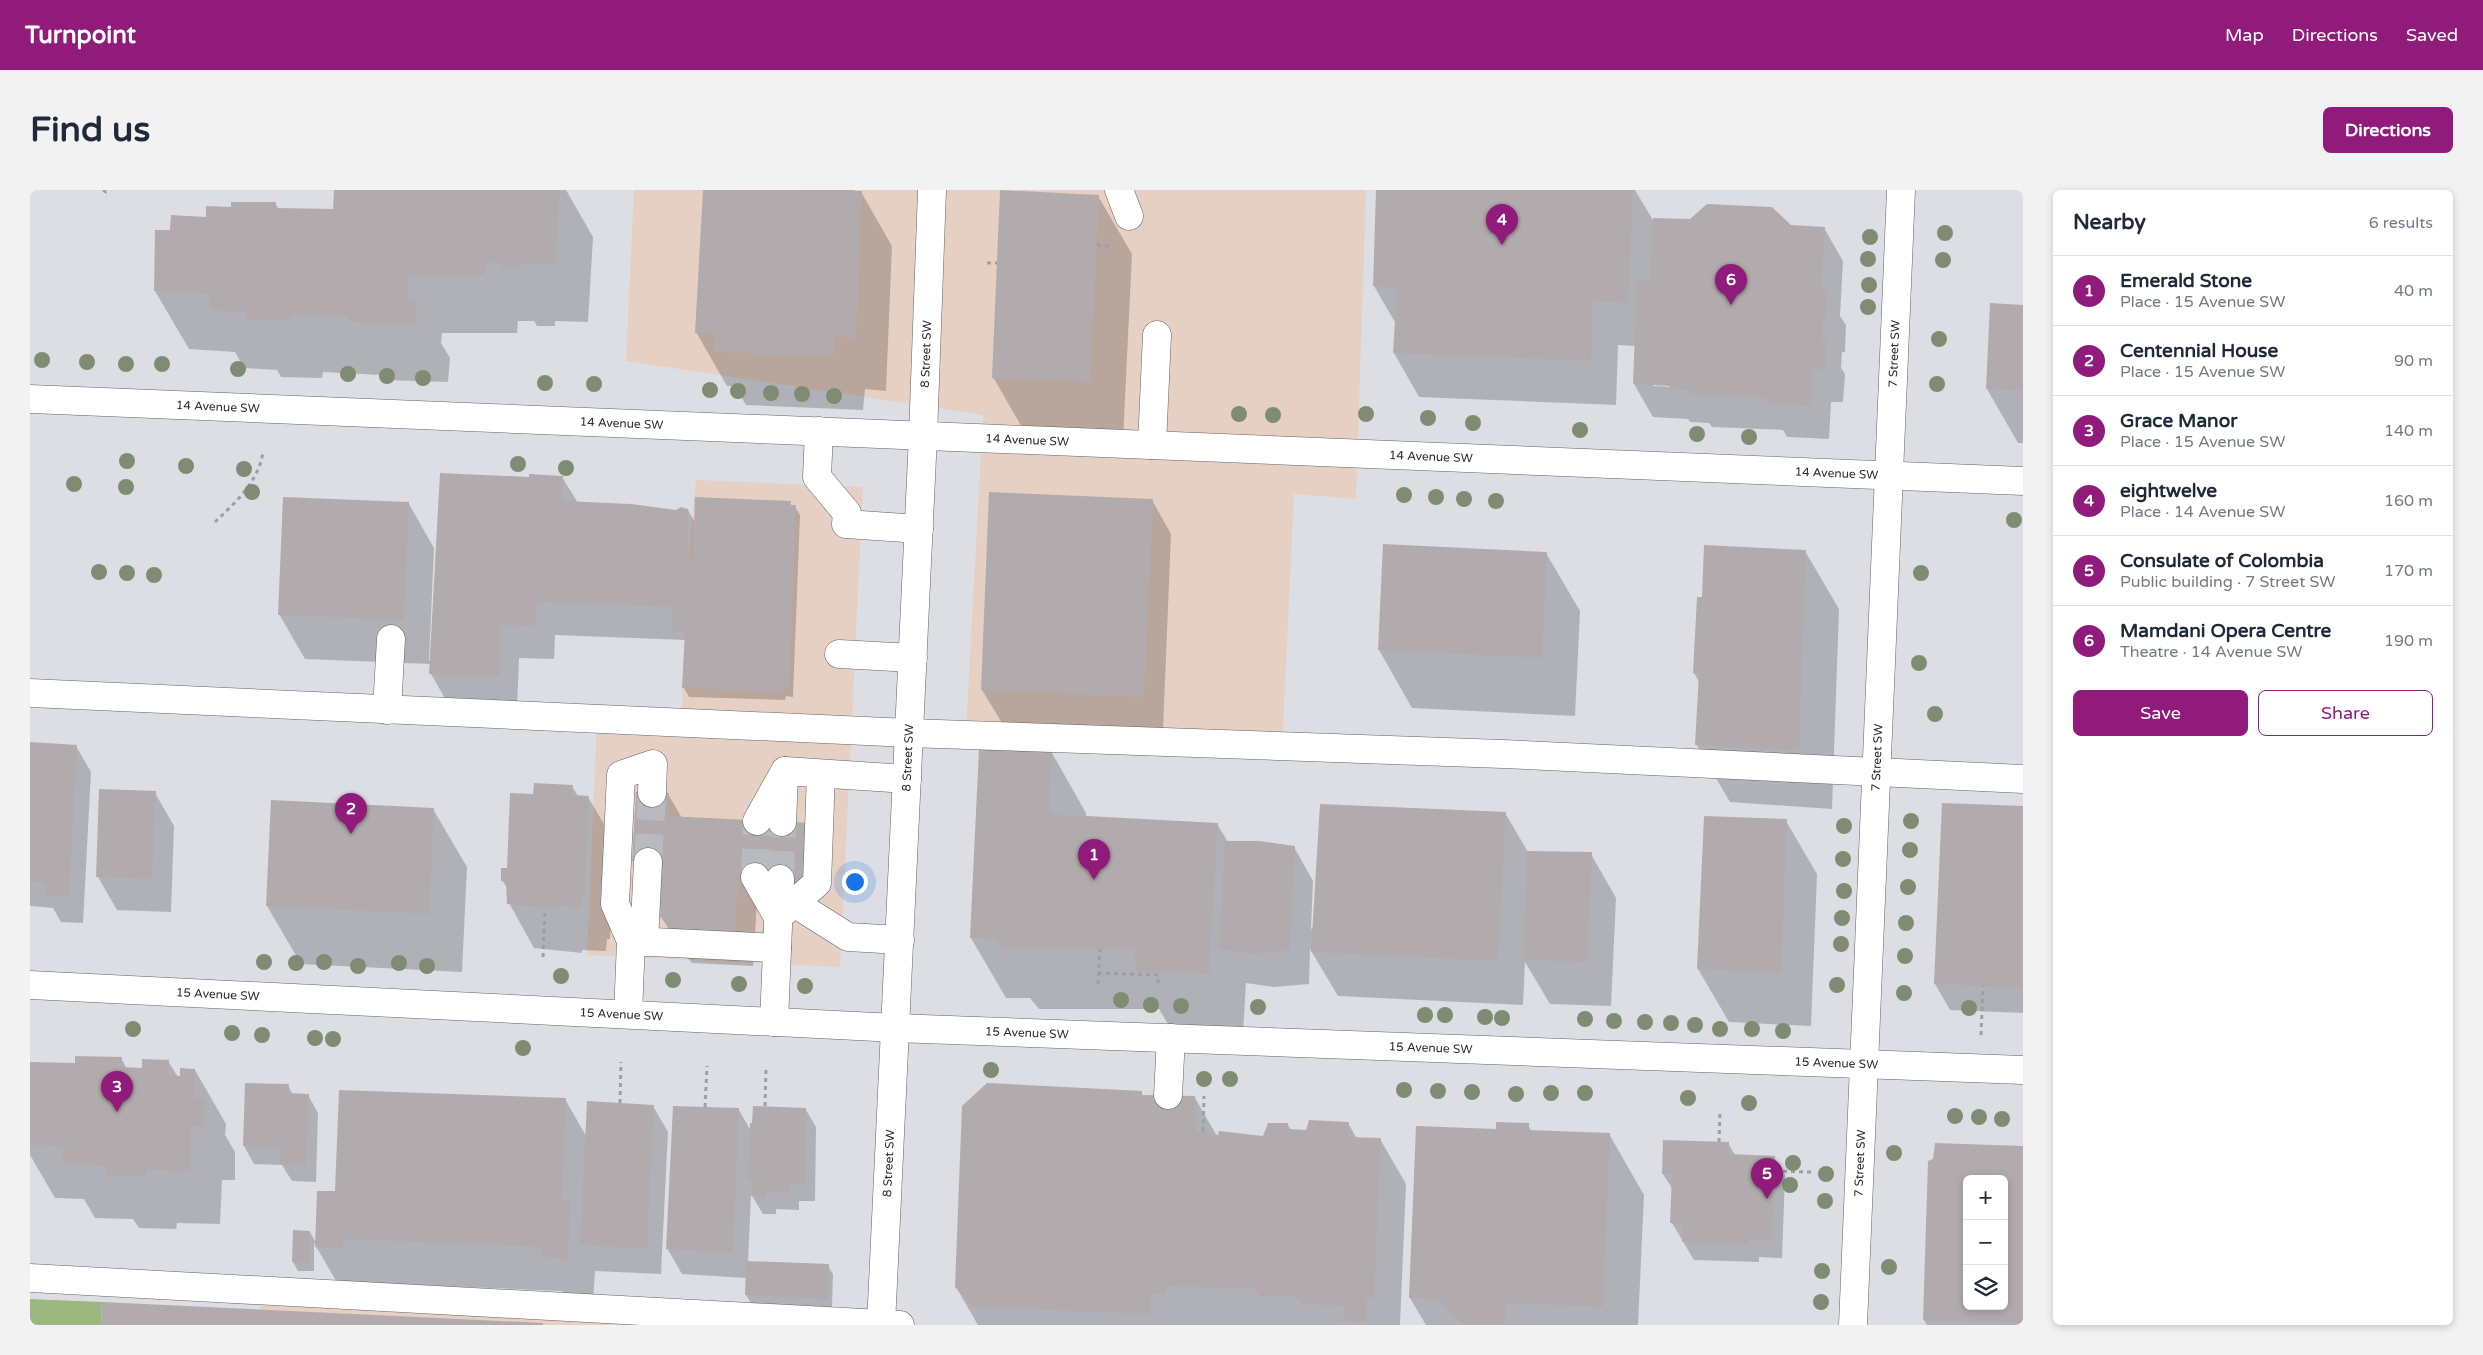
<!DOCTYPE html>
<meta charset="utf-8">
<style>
:root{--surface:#fff;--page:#f2f2f3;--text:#1f2937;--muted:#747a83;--line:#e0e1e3;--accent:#901b7a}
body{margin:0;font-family:"Varela Round",sans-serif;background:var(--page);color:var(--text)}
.controls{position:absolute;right:15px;bottom:15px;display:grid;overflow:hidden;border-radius:8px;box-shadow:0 2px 8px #0003}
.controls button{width:45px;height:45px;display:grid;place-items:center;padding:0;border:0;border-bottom:1px solid var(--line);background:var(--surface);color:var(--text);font:25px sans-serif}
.you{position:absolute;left:824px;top:691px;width:18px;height:18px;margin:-12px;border:4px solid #fff;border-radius:50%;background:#1a73e8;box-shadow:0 0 0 8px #1a73e833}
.badge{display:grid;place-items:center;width:32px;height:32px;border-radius:50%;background:var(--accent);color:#fff;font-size:16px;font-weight:700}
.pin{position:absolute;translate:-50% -41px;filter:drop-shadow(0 1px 2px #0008)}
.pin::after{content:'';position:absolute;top:26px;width:18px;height:15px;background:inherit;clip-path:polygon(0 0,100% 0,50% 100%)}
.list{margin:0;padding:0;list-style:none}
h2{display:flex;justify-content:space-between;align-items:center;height:65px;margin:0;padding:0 20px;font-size:21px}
h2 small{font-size:16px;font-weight:400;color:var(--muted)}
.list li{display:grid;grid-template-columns:32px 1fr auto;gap:15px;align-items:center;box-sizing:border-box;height:70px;padding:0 20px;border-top:1px solid var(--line)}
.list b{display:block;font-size:19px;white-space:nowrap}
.list p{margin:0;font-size:16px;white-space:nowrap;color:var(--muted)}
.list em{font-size:16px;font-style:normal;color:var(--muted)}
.actions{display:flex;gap:10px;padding:15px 20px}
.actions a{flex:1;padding:11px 0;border:1px solid var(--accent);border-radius:8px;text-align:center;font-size:18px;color:var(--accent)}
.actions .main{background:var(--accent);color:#fff}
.icon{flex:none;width:28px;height:28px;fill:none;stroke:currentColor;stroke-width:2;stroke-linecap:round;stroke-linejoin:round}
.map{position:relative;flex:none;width:1993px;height:1135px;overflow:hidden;border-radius:8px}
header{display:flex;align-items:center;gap:30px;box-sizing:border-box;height:70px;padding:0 25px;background:var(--accent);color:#fff}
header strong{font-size:24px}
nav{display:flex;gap:28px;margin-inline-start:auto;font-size:18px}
.intro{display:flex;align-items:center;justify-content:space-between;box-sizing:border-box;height:120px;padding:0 30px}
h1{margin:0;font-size:35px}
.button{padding:12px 22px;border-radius:8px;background:var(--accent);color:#fff;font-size:18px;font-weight:700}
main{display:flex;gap:30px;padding:0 30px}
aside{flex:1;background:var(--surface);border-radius:8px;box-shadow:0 2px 8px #0003}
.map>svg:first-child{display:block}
</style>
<header>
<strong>Turnpoint</strong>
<nav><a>Map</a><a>Directions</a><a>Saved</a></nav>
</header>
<div class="intro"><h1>Find us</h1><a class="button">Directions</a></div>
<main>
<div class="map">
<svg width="1993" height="1135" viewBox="0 0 1993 1135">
<rect width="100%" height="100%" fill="#dcdee4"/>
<g fill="#e6d0c3">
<polygon points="604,0 1336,0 1326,309 1264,304 1252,559 936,542 953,225 596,171"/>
<polygon points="666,290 833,297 810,777 557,765 567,534 651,538 658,371"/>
<polygon points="230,1109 870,1135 229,1135"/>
</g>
<polygon fill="#9cb77f" points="0,1109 72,1112 71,1135 0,1135"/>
<g fill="#0003" fill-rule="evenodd">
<polygon points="305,0 536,0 563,47 558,132 525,131 525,136 507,136 504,131 488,131 487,143 412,143 411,153 420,168 418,192 353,190 350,185 293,182 292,188 251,187 247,180 214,178 205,162 159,159 125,101 126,42 141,42 202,18 245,13 249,20 305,20"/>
<polygon points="675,0 822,0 831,2 862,56 856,201 835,199 833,220 716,215 705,196 697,196 666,142"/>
<path d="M 1347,0 L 1605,0 L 1624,32 L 1794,38 L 1813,71 L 1810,126 L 1816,135 L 1815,162 L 1812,162 L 1811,178 L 1815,184 L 1813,212 L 1801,212 L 1799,249 L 1757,247 L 1753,240 L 1682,237 L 1679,233 L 1660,232 L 1658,229 L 1623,227 L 1604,194 L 1606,156 L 1588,155 L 1586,215 L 1389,207 L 1364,163 L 1366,134 L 1344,96 ZM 1623,194 L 1647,195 L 1646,197 L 1623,196 Z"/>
<polygon points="1068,6 1102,64 1093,250 997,246 963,187"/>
<polygon points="1961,115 1993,116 1993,253 1988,253 1957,199"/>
<polygon points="532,287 548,313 646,322 658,320 666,334 760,312 762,317 765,317 770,325 763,507 756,506 755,510 659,507 654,498 656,450 525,445 524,469 489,468 487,519 420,517 401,484 401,474 275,469 249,424 379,314 404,358 399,471 401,471 500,288"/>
<polygon points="1122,310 1141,344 1133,540 972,533 952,500"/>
<polygon points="1775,361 1809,419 1802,619 1700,612 1666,554 1669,492 1664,483 1668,408 1673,408"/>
<polygon points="1516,363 1550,421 1545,526 1382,518 1349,460"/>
<polygon points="0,553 46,556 61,582 53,733 31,732 23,718 0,716"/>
<polygon points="1022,563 1056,623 1056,627 1187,634 1198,652 1264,657 1283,691 1281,739 1475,623 1498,662 1561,664 1586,708 1581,816 1520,814 1495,772 1493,815 1308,806 1280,759 1279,794 1244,797 1216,793 1213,843 1142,841 1129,819 1009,819 1000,808 976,808 941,748"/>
<polygon points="542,596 548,606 558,607 584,651 580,749 577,749 576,761 552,760 552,763 504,758 479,713 477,698 472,690 505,606"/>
<polygon points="70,601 125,603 144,636 141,722 87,720 68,687"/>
<polygon points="638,604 652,628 711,631 784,699 728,696 723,776 662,773 651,760 631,726 632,705 623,704 604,671"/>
<polygon points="1993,617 1993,823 1920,820 1905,794"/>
<polygon points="403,619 437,677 432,782 271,774 237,716"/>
<polygon points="1756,631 1787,684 1781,836 1699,832 1668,779"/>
<polygon points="91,868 97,879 113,879 138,871 148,887 165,880 196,934 195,945 205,962 205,990 192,990 190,1034 147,1033 146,1039 109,1038 103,1029 65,1028 54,1009 25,1008 0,965 0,874 46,875"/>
<polygon points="216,894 258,895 263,905 278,905 288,923 286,992 262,991 252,975 224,974 214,956"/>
<polygon points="1111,902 1113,906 1165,908 1187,946 1234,947 1258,935 1261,940 1277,941 1318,933 1327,949 1350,949 1376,994 1370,1135 948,1135 926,1097"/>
<polygon points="535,909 556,946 623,916 638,942 631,1084 565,1081 563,1113 538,1111 532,1101 338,1093 312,1101 284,1053 284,1081 268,1081 263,1072 264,1041 280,1042 287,1055 306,1002"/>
<polygon points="709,920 721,941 776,920 786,937 785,1011 769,1011 769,1020 746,1019 746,1024 733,1024 721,1004 718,1073 798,1076 803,1084 802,1117 721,1113 716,1105 717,1088 652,1084 637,1058"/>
<polygon points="1498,935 1502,942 1579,944 1614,1005 1608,1135 1396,1135 1380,1108 1468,940"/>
<polygon points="1698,953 1705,965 1744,967 1755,985 1752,1068 1729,1067 1729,1072 1664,1070 1642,1033 1643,1000 1633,984"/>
<path d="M 1993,958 L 1993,1135 L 1897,1135 L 1894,1130 L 1899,972 ZM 1937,989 L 1974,989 L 1974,1116 L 1937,1116 Z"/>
</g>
<g fill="#b2abae" fill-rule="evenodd">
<polygon points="304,0 530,0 525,74 492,73 492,78 472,78 472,73 455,73 455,85 379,85 377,108 387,109 385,135 318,132 318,127 260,125 259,130 216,129 217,123 179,120 179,104 124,101 125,40 140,40 141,25 176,27 176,16 201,17 201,12 246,12 246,18 303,19"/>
<polygon points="673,0 832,1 826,148 805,146 803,166 684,162 685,143 665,143"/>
<polygon points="970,0 1069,5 1060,192 962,188"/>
<polygon points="1346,0 1603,0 1598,113 1563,111 1561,171 1363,163 1367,98 1343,96"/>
<polygon points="1677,14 1742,17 1761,35 1795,37 1791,100 1797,101 1796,129 1793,129 1792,150 1796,150 1795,179 1782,179 1781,216 1736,214 1737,208 1661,204 1661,200 1640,199 1640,196 1603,194 1607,90 1620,91 1623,28 1660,29"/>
<polygon points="1960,113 1993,115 1993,201 1956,199"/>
<polygon points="410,283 499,287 499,284 533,286 532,311 601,314 646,320 651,317 658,319 658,371 663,371 665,307 761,311 760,315 766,315 759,498 751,498 751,502 652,498 655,442 642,441 643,417 507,412 505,436 471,435 469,486 399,484"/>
<polygon points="959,302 1123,309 1114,507 951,500"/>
<polygon points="253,307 379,312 374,430 248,425"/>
<polygon points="1353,354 1517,362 1512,468 1348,460"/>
<polygon points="1674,355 1776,360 1769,561 1665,555 1669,483 1663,483 1667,407 1672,407"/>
<polygon points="0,552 47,555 39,707 15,706 15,692 0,692"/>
<polygon points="949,559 1022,562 1019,624 1188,633 1179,784 1106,782 1104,759 973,759 964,749 940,748"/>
<polygon points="504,593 543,595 543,605 559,606 555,705 552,705 551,717 527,716 527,719 477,714 476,691 471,691 471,678 477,678 480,603 503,604"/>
<polygon points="69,599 126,601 122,689 66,687"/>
<polygon points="606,602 639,603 638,626 783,633 780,691 708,687 705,743 641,740 630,726 632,672 602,671"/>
<polygon points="241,610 404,618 399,724 236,716"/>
<polygon points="1912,613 1993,616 1993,798 1904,794"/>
<polygon points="1290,614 1476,622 1468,771 1281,762"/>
<polygon points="1674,626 1757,629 1751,783 1667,779"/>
<polygon points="1195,651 1229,651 1265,656 1260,760 1224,764 1189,759"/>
<polygon points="1497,661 1562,662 1557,772 1493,770"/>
<polygon points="45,866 92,867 92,877 112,878 112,869 139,870 139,885 150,886 150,878 165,879 165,908 175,908 174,937 161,936 160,981 117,980 116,986 76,985 77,976 33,974 33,956 0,955 0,872 45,873"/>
<polygon points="215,893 259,894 258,903 279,904 276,975 250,974 250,958 213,956"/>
<polygon points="957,893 1112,901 1112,905 1165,906 1166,941 1179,941 1179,945 1188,945 1189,941 1233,946 1238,933 1258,933 1258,939 1276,940 1279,930 1319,932 1318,947 1351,948 1344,1108 1337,1108 1336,1132 1313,1131 1314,1116 1271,1114 1264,1105 1230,1106 1225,1099 1136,1096 1136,1104 1121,1104 1120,1124 943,1117 925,1097 932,916"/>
<polygon points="309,900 536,908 532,1011 541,1011 538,1069 511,1067 511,1057 313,1049 313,1058 285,1057 287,1001 305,1001"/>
<polygon points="557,911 624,915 617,1059 550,1055"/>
<polygon points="643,916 709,918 703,1062 636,1059"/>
<polygon points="723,916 776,918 776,994 760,993 759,1003 736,1001 736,1007 721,1006 722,990 718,990 720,933 722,933"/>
<polygon points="1466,932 1499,933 1499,940 1580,943 1573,1117 1476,1113 1475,1135 1433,1135 1407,1109 1379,1108 1386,936 1466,939"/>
<polygon points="1633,950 1699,952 1699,964 1745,966 1742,1051 1719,1049 1719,1055 1652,1052 1653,1034 1640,1033 1642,984 1632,984"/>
<path d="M 1905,953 L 1993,956 L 1993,1133 L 1893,1130 L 1898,971 L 1903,969 ZM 1937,989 L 1974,989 L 1974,1116 L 1937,1116 Z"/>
<polygon points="263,1040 280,1041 279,1073 262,1072"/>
<polygon points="716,1071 799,1074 798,1109 715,1105"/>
<polygon points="72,1112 513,1133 513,1135 71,1135"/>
</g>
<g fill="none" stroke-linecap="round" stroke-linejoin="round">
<g stroke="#b8babf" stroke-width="28" stroke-dasharray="28 14" stroke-linecap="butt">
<polyline points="618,672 622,603"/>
<polyline points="725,687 727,631"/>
<polyline points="750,689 752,632"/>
</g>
<g stroke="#616268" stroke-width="29">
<g id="minor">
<polyline points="1089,0 1099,26"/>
<path id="s1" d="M 0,209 L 1993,291"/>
<polyline points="789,241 787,287 817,323 816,334 889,339"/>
<polyline points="1122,255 1127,145"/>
<polyline points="809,464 883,468"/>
<polyline points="0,503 879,543 1473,564 1993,589"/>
<polyline points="357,520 361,449"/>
<polyline points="755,581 877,589"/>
<polyline points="727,631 755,581"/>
<polyline points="752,632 754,588"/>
<polyline points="725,687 748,727 787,693 791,584"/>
<polyline points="764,713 818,747 870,750"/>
<polyline points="601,751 585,714 591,585 623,574 622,603"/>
<polyline points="614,752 618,672"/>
<path id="s2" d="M 0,795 L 866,838 L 1993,880"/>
<polyline points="598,824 601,751 747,758"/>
<polyline points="744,832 750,689"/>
<polyline points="1138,905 1141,848"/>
<polyline points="0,1088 870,1135"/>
<path id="s3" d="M 1823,1135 L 1871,0"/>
</g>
</g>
<g stroke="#616268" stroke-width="29">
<g id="major">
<path id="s4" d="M 851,1135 L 893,246 L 902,0"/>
</g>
</g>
<g stroke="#9d9fa4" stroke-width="3" stroke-dasharray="4 4" stroke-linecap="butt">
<polyline points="73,0 76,2 80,0"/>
<polyline points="1067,55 1081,56"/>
<polyline points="957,73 967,73"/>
<path d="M 185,332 C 205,313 229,291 233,262"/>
<polyline points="513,767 515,719"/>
<polyline points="1068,783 1128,785 1128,796"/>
<polyline points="1068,794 1070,759"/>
<polyline points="1951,845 1953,796"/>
<polyline points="590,913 591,872"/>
<polyline points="735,916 736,878"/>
<polyline points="675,917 677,876"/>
<polyline points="1173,941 1174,906"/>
<polyline points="1689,952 1690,921"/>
<polyline points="1745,981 1781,982"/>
</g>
<use href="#minor" stroke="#fff" stroke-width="28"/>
<use href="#major" stroke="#fff" stroke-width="28"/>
</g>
<g fill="#7f8c73">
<circle cx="1915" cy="43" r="8"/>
<circle cx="1840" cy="47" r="8"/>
<circle cx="1838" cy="69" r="8"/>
<circle cx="1913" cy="70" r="8"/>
<circle cx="1839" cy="95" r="8"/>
<circle cx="1838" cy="117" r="8"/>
<circle cx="1909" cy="149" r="8"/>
<circle cx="12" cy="170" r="8"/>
<circle cx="57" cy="172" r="8"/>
<circle cx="96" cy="174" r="8"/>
<circle cx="132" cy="174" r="8"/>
<circle cx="208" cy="179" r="8"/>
<circle cx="318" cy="184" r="8"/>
<circle cx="357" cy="186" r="8"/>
<circle cx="393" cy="188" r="8"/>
<circle cx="515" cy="193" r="8"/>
<circle cx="564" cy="194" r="8"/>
<circle cx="1907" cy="194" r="8"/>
<circle cx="680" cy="200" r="8"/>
<circle cx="708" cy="201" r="8"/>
<circle cx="741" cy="203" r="8"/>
<circle cx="772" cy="204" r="8"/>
<circle cx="804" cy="206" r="8"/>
<circle cx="1209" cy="224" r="8"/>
<circle cx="1336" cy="224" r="8"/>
<circle cx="1243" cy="225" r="8"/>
<circle cx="1398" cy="228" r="8"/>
<circle cx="1443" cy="233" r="8"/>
<circle cx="1550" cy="240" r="8"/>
<circle cx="1667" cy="244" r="8"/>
<circle cx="1719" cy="247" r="8"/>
<circle cx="97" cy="271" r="8"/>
<circle cx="488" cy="274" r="8"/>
<circle cx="156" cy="276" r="8"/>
<circle cx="536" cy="278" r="8"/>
<circle cx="214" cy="279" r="8"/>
<circle cx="44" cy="294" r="8"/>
<circle cx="96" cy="297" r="8"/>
<circle cx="222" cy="302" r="8"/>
<circle cx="1374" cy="305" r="8"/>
<circle cx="1406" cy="307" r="8"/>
<circle cx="1434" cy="309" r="8"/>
<circle cx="1466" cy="311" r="8"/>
<circle cx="1984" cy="330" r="8"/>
<circle cx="69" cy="382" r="8"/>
<circle cx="97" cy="383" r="8"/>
<circle cx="1891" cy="383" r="8"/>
<circle cx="124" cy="385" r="8"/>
<circle cx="1889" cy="473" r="8"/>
<circle cx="1905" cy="524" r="8"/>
<circle cx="1881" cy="631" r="8"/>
<circle cx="1814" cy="636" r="8"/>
<circle cx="1880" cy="660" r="8"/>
<circle cx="1813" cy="669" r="8"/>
<circle cx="1878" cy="697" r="8"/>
<circle cx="1814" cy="701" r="8"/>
<circle cx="1812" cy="728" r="8"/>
<circle cx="1876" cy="733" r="8"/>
<circle cx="1811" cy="754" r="8"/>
<circle cx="1875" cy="766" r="8"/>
<circle cx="234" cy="772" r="8"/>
<circle cx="294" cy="772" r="8"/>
<circle cx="266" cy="773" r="8"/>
<circle cx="369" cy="773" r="8"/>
<circle cx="328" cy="776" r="8"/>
<circle cx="397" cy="776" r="8"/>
<circle cx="531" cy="786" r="8"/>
<circle cx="643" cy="790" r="8"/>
<circle cx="709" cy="794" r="8"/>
<circle cx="1807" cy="795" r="8"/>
<circle cx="775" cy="796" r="8"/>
<circle cx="1874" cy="803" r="8"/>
<circle cx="1091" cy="810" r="8"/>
<circle cx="1121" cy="815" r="8"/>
<circle cx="1151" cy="816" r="8"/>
<circle cx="1228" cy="817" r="8"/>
<circle cx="1939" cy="818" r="8"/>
<circle cx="1395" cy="825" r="8"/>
<circle cx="1415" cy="825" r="8"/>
<circle cx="1455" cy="827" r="8"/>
<circle cx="1472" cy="828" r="8"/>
<circle cx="1555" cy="829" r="8"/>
<circle cx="1584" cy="831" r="8"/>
<circle cx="1615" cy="832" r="8"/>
<circle cx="1641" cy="833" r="8"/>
<circle cx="1665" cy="835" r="8"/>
<circle cx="103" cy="839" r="8"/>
<circle cx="1690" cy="839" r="8"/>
<circle cx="1722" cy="839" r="8"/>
<circle cx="1753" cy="841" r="8"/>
<circle cx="202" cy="843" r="8"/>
<circle cx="232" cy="845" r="8"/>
<circle cx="285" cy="848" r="8"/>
<circle cx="303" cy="849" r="8"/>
<circle cx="493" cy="858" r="8"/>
<circle cx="961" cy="880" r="8"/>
<circle cx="1174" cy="889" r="8"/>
<circle cx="1200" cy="889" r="8"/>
<circle cx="1374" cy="900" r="8"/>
<circle cx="1408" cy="901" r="8"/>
<circle cx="1442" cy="902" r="8"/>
<circle cx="1521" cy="903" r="8"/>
<circle cx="1555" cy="903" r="8"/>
<circle cx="1486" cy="904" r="8"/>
<circle cx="1658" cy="908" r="8"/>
<circle cx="1719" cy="913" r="8"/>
<circle cx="1925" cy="926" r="8"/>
<circle cx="1949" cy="927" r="8"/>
<circle cx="1972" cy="929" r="8"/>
<circle cx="1864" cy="963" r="8"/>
<circle cx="1763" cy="973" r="8"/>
<circle cx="1796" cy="984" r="8"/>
<circle cx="1760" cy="995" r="8"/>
<circle cx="1795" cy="1011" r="8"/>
<circle cx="1859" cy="1077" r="8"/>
<circle cx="1792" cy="1081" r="8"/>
<circle cx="1791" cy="1112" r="8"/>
</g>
<g text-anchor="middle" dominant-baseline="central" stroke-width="4" stroke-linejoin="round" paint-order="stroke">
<g font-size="12" fill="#2a2b2d" stroke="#dcdee4">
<text stroke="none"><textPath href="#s4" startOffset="972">8 Street SW</textPath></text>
<text stroke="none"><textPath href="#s3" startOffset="972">7 Street SW</textPath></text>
<text stroke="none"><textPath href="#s1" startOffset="188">14 Avenue SW</textPath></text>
<text stroke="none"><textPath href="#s1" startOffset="592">14 Avenue SW</textPath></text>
<text stroke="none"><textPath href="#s1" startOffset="998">14 Avenue SW</textPath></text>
<text stroke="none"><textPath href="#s1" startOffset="1402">14 Avenue SW</textPath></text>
<text stroke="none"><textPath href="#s1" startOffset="1808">14 Avenue SW</textPath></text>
<text stroke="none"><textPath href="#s3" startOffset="568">7 Street SW</textPath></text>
<text stroke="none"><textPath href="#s4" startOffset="568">8 Street SW</textPath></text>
<text stroke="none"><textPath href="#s2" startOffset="188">15 Avenue SW</textPath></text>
<text stroke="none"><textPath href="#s2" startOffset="592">15 Avenue SW</textPath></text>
<text stroke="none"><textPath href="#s2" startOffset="998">15 Avenue SW</textPath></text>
<text stroke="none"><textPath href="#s2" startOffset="1402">15 Avenue SW</textPath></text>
<text stroke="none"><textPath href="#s2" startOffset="1808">15 Avenue SW</textPath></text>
<text stroke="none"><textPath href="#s4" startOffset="162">8 Street SW</textPath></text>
<text stroke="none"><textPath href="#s3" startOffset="162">7 Street SW</textPath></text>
</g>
</g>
</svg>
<div class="controls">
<button>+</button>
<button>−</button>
<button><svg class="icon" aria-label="layers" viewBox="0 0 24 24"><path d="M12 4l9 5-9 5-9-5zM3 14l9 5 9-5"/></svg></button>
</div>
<div class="you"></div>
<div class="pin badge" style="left:1064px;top:690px">1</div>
<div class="pin badge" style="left:321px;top:644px">2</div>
<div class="pin badge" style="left:87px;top:922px">3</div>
<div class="pin badge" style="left:1472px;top:55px">4</div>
<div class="pin badge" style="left:1737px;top:1009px">5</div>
<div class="pin badge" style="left:1701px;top:115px">6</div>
</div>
<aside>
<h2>Nearby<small>6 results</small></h2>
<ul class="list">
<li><span class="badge">1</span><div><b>Emerald Stone</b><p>Place · 15 Avenue SW</p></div><em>40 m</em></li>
<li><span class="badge">2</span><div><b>Centennial House</b><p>Place · 15 Avenue SW</p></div><em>90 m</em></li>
<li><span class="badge">3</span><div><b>Grace Manor</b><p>Place · 15 Avenue SW</p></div><em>140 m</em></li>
<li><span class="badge">4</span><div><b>eightwelve</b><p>Place · 14 Avenue SW</p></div><em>160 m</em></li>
<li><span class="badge">5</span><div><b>Consulate of Colombia</b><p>Public building · 7 Street SW</p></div><em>170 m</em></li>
<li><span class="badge">6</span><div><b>Mamdani Opera Centre</b><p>Theatre · 14 Avenue SW</p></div><em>190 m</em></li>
</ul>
<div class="actions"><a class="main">Save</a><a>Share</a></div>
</aside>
</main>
